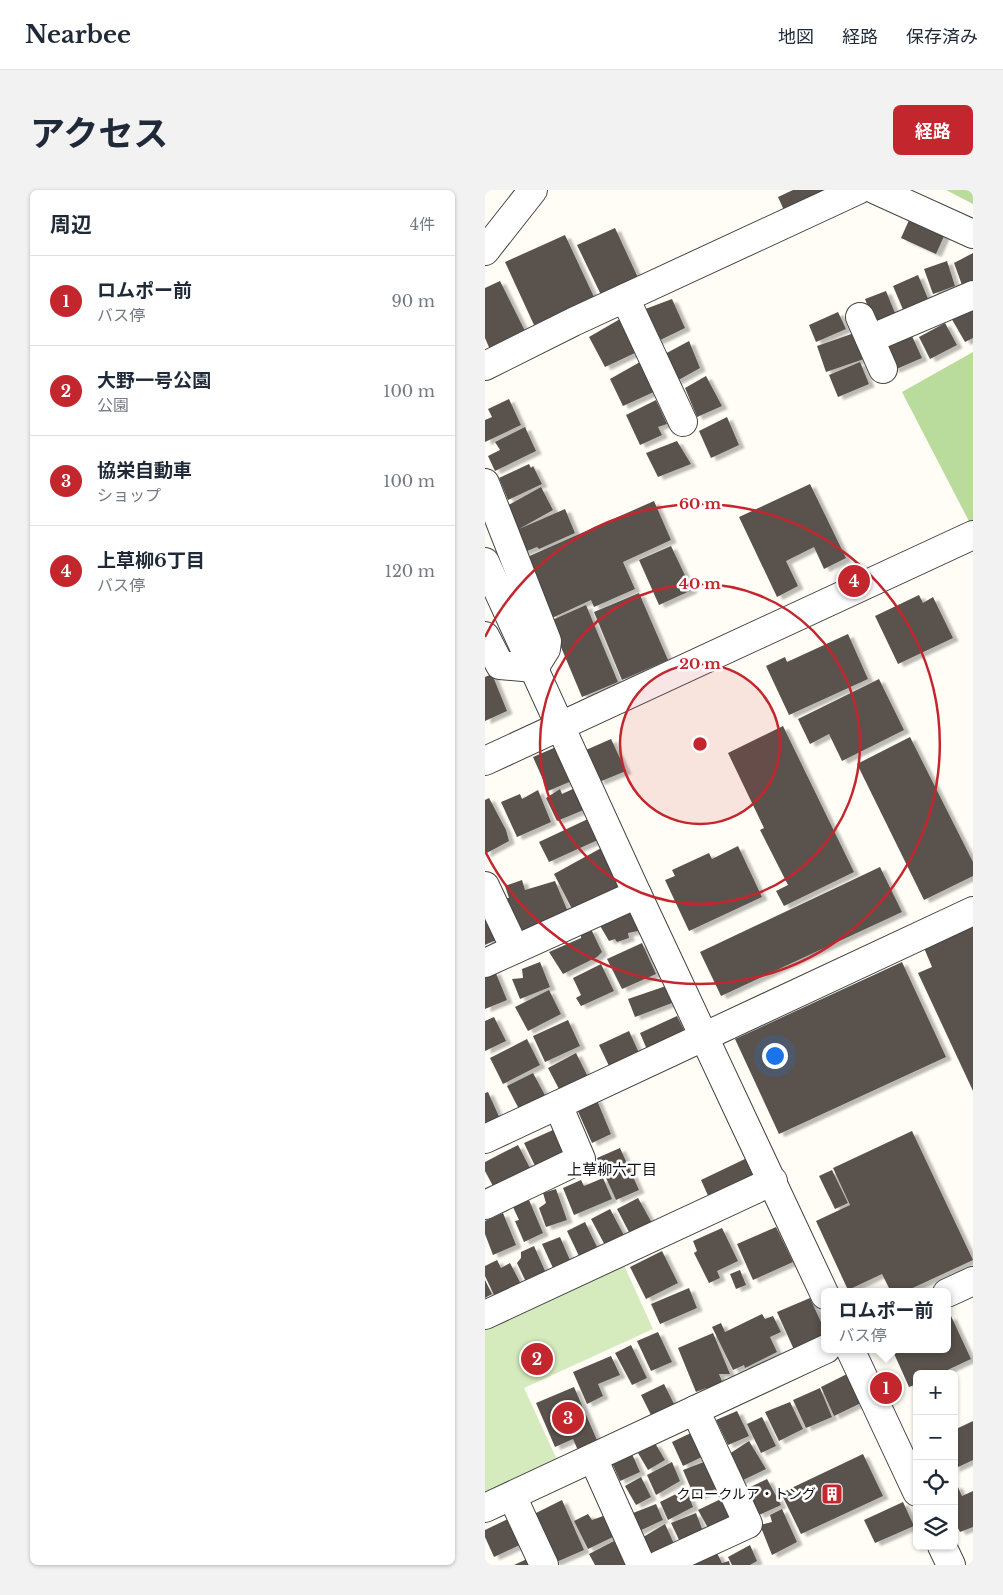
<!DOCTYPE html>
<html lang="ja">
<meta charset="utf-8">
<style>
:root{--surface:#fff;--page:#f2f2f3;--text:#1f2937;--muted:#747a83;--line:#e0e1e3;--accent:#c4262e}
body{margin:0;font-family:"Libre Baskerville","Noto Sans JP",serif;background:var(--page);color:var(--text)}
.controls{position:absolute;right:15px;bottom:15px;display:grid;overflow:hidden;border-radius:8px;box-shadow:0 1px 4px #0004}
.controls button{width:45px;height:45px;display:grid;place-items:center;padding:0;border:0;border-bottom:1px solid var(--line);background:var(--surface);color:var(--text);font:25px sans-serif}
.you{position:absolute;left:289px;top:865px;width:18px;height:18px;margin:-12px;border:4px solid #fff;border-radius:50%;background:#1a73e8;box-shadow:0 0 0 8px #1a73e833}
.badge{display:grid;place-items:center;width:32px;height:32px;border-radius:50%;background:var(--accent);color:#fff;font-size:16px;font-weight:700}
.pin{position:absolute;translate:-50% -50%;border:2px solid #fff;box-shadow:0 1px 5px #0006}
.popup{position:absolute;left:336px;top:1098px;width:130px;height:65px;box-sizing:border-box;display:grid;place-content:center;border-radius:8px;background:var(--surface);filter:drop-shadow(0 1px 4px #0005);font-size:16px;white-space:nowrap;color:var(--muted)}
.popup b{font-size:19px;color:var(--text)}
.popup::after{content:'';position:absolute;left:50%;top:100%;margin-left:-10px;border:10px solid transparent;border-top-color:var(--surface)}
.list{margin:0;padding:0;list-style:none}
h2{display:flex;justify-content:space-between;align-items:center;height:65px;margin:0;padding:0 20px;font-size:21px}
h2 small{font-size:16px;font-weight:400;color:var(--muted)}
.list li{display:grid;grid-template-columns:32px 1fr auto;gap:15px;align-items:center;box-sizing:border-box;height:90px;padding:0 20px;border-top:1px solid var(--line)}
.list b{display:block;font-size:19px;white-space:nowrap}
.list p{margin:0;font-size:16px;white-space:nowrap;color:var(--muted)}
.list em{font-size:16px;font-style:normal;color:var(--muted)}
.icon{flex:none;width:28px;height:28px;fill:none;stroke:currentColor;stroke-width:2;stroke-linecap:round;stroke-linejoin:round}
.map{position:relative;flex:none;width:488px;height:1375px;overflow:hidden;border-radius:8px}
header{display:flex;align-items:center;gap:30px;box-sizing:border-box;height:70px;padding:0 25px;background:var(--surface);border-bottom:1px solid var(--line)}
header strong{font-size:24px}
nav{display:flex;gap:28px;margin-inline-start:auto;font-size:18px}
.intro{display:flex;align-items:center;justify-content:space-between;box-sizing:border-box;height:120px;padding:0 30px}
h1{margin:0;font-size:35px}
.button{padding:12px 22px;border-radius:8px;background:var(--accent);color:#fff;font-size:18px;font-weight:700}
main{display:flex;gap:30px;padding:0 30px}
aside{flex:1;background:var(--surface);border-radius:8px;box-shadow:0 1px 4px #0004}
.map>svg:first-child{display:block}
</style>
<header>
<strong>Nearbee</strong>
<nav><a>地図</a><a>経路</a><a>保存済み</a></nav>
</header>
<div class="intro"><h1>アクセス</h1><a class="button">経路</a></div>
<main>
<aside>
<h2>周辺<small>4件</small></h2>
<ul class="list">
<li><span class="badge">1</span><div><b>ロムポー前</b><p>バス停</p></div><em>90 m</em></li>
<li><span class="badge">2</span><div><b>大野一号公園</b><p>公園</p></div><em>100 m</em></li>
<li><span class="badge">3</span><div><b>協栄自動車</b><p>ショップ</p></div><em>100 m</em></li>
<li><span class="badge">4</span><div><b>上草柳6丁目</b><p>バス停</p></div><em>120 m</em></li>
</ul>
</aside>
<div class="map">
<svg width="488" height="1375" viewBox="0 0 488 1375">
<defs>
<filter id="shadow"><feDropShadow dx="5.5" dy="3" stdDeviation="1" flood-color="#0004"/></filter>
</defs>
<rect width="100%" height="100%" fill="#fffdf5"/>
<polygon fill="#d5ebbd" points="137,1071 168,1139 39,1198 74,1274 0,1308 0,1136"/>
<g fill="#b9dc9c">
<polygon points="461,0 488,0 488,14"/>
<polygon points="488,162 488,339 417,202"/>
</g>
<g fill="#5a524d" filter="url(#shadow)">
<polygon points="308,0 345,0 302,27 293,7"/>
<polygon points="425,28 460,44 451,64 416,48"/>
<polygon points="130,38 155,92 118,109 92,55"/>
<polygon points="80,45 109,107 49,135 20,72"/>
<polygon points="488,63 488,91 477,95 469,73"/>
<polygon points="462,71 470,96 448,104 439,79"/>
<polygon points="433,85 444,111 419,122 408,96"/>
<polygon points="15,91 42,145 6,162 0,148 0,98"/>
<polygon points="401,101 412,128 390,136 380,109"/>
<polygon points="187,109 200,138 169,153 155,121"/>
<polygon points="488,112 488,148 480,152 465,126"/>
<polygon points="353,122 361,139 331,152 324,135"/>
<polygon points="135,129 152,162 120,177 104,147"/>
<polygon points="460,133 472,155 445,169 434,147"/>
<polygon points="372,142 382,168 341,182 332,156"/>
<polygon points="427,146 437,168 409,180 399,158"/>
<polygon points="204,151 215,178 190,192 178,165"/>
<polygon points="155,172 171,201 138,216 125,189"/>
<polygon points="375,172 384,194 353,207 344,185"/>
<polygon points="221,186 237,216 212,227 200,198"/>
<polygon points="24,209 36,235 0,252 0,230 7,227 3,219"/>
<polygon points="171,210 182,234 173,237 177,245 155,255 141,225"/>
<polygon points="242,227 254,255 226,268 214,241"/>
<polygon points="40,237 51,261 10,281 3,266 15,260 10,252"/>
<polygon points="192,251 206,274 173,287 161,263"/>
<polygon points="44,274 46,278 48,276 57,294 23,310 14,288"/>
<polygon points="325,294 361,368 339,379 329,357 301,371 313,396 292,407 254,327"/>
<polygon points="56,297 68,320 34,339 80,319 90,343 54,359 52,357 37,363 20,317"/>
<polygon points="169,311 186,350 138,372 150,399 109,417 106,410 67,428 40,368"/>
<polygon points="186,356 207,400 174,415 154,370"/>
<polygon points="154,403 183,470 137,490 109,422"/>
<polygon points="434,405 438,413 448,407 468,448 413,474 390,426"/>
<polygon points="101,415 133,492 97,507 65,431"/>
<polygon points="363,444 383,489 304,525 281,476 300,467 302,472"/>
<polygon points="7,484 22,521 0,531 0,487"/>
<polygon points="394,489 419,540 357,571 344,544 325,554 313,529"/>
<polygon points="298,536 369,682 299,716 291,701 303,695 275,640 279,638 243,563"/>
<polygon points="425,547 488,672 488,686 439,710 372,574"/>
<polygon points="126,549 141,581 114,592 101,560"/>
<polygon points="71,557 89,590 63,601 48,567"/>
<polygon points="92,597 101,619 72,631 61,608 75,599 77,604"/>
<polygon points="53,600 66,632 32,647 16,612 35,604 37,609"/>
<polygon points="4,608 21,640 24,651 0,664 0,610"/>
<polygon points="105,628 115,649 64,672 54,652"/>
<polygon points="253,656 277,707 204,741 180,690 190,686 187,680 224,663 227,669"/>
<polygon points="118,657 140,699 87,719 69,684"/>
<polygon points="395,677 417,722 236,806 215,762"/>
<polygon points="37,690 40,700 70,691 83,722 32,748 13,708 24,708 20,696"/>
<polygon points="149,715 158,740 143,743 144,748 132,752 130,749 124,751 114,734"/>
<polygon points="0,724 13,749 0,755"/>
<polygon points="488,735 488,901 433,783 447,777 439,758"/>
<polygon points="106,739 117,762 112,767 78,784 64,762 96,748 96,742"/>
<polygon points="157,753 171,784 137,799 122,769"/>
<polygon points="55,772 65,797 35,809 27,789 38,788 37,779"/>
<polygon points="417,772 461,867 294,944 250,849"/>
<polygon points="116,774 129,801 96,816 91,808 96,805 88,788"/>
<polygon points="10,781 22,810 0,819 0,785"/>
<polygon points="181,796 187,813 150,827 143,809"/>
<polygon points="64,800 76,824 43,841 30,817"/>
<polygon points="192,826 201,844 163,862 155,843"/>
<polygon points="9,827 21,851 0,861 0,831"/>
<polygon points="83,830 95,856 60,872 48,846"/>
<polygon points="144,841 155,865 125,878 114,855"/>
<polygon points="42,849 55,875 18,894 5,868"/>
<polygon points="91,863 103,887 75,901 63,878"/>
<polygon points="48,883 62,909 36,923 22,896"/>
<polygon points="3,902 16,931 0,938 0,903"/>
<polygon points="111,908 126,944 107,953 91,917"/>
<polygon points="68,940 79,965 51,978 39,953"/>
<polygon points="427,941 488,1070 419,1102 406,1102 397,1084 363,1100 331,1031 365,1015 348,978"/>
<polygon points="33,955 46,980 9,998 0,981 0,972"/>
<polygon points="135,958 154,1000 131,1010 112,968"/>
<polygon points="262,968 272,987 225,1010 216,990"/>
<polygon points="347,980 363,1013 350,1019 334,986"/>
<polygon points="118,988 127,1009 89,1025 78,998 96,990 99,996"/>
<polygon points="71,999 82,1030 61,1037 54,1018 61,1013 58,1003"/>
<polygon points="153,1008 167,1033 145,1044 132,1019"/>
<polygon points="44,1010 58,1043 39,1052 30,1031 34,1030 28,1017"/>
<polygon points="125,1019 141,1049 122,1059 106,1029"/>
<polygon points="18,1023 31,1055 8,1065 0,1044 0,1031"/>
<polygon points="100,1032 113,1059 95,1068 82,1041"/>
<polygon points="291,1037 308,1072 268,1090 252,1054"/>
<polygon points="237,1038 253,1071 232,1081 235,1088 224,1093 209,1063 212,1061 208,1051"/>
<polygon points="75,1047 85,1070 68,1078 57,1054"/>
<polygon points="49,1056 61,1083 41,1092 32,1073 36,1068 36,1062"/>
<polygon points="177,1061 193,1093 161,1109 145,1077"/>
<polygon points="12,1070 16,1078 25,1073 37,1096 11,1109 0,1086 0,1076"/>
<polygon points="255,1080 261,1095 251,1099 245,1084"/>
<polygon points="0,1090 7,1104 0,1108"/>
<polygon points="204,1098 212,1118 175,1134 166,1114"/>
<polygon points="325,1108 340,1141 340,1149 310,1162 292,1122"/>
<polygon points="277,1124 280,1129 288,1126 296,1142 285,1147 292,1162 260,1178 259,1175 248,1180 227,1137 236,1133 240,1142"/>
<polygon points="466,1126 486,1169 454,1184 432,1184 432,1194 424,1197 407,1159 462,1159 462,1128"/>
<polygon points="173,1142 187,1172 166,1181 152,1151"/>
<polygon points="228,1143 245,1184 234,1184 239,1196 224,1203 221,1198 211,1202 193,1158"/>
<polygon points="146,1155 162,1188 147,1195 130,1163"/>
<polygon points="126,1166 135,1185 113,1194 118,1206 102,1214 88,1182"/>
<polygon points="362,1184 376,1213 349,1226 336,1197"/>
<polygon points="179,1194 191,1218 168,1229 156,1205"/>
<polygon points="89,1197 115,1257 95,1265 88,1249 70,1257 51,1213"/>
<polygon points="335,1198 347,1227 321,1238 308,1210"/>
<polygon points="305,1212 318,1239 294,1251 280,1222"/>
<polygon points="252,1221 264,1246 243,1255 231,1230"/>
<polygon points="277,1227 291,1256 276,1263 262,1234"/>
<polygon points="488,1231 488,1270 469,1279 469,1240"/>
<polygon points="210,1241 221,1265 198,1276 187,1252"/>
<polygon points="264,1251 281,1279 254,1292 241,1266"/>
<polygon points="170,1253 180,1270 163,1280 153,1263"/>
<polygon points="147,1264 155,1282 135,1291 127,1273"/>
<polygon points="378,1264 398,1306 316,1344 296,1303"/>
<polygon points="224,1270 235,1297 210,1308 198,1280"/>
<polygon points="187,1272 195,1291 171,1305 162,1285"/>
<polygon points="156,1287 166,1307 151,1315 140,1296"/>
<polygon points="282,1289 296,1315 274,1325 259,1300"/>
<polygon points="472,1295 477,1306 488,1301 488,1337 475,1342 469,1330 469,1296"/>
<polygon points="201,1299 208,1317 183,1330 175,1312"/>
<polygon points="240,1307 251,1328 223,1338 213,1320"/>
<polygon points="77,1310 99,1360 69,1373 49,1324"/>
<polygon points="418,1312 429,1336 390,1353 379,1330"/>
<polygon points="171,1314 178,1330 152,1342 143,1325"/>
<polygon points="297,1319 312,1352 287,1365 275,1335 287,1332 285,1325"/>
<polygon points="211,1323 219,1344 197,1356 186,1333"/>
<polygon points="103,1324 107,1330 121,1325 130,1346 103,1359 89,1331"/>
<polygon points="27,1327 39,1353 9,1367 0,1347 0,1340"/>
<polygon points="180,1334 190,1356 166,1368 155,1349"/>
<polygon points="129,1351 142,1375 110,1375 104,1364"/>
<polygon points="265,1355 272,1371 265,1375 247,1375 243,1367"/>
<polygon points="232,1363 237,1373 244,1371 245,1375 203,1375"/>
<polygon points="42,1369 45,1375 29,1375"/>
</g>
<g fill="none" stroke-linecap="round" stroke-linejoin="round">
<g stroke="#444" stroke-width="30">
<g id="minor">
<polyline points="391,0 488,44"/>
<polyline points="0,61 48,0"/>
<polyline points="140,108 198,232"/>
<polyline points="375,127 398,179"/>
<polyline points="385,149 488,105"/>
<polyline points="0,176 88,132 373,0"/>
<polyline points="0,293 62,451 61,459 49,478"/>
<polyline points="0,372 152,704 340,1105"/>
<polyline points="0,446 15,475 49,478"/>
<polyline points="0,571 488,345"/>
<polyline points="0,696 30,759"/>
<polyline points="0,773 152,704"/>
<polyline points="0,949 488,721"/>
<polyline points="0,1015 96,969 73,915"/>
<polyline points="462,1103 488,1091"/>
<polyline points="0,1125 288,991"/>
<polyline points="365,1159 432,1302"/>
<polyline points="108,1268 156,1375"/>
<polyline points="27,1306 59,1375"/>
<polyline points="0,1318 341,1159"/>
<polyline points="457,1356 466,1375"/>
<polyline points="174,1375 263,1334 210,1220"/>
</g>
</g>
<use href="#minor" stroke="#fff" stroke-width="28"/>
</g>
<circle cx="215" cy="554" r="80" fill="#c4262e" fill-opacity=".12"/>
<g fill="none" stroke="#c4262e" stroke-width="2.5">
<circle cx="215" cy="554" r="80"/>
<circle cx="215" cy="554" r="160"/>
<path d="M0 447A240 240 0 1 1 0 661"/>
</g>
<defs>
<g id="building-square" transform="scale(1.125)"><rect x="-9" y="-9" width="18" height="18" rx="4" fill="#c4262e" stroke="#fff"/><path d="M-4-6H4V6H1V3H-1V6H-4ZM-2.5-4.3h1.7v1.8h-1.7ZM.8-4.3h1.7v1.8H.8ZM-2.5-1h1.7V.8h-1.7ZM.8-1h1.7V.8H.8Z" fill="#fff"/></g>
</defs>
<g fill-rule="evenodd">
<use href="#building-square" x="347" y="1304"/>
</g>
<g text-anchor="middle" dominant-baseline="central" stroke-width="5" stroke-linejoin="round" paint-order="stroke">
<g font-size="14" fill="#111" stroke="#fff" text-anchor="end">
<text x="331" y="1304">クロークルア・トング</text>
</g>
<g font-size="15" fill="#111" stroke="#fff">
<text x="127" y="979">上草柳六丁目</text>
</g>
</g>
<circle cx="215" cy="554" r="8" fill="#c4262e" stroke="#fff" stroke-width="2.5"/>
<g font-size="15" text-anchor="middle" font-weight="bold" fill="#c4262e" stroke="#fff" stroke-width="5" stroke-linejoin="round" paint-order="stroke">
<text x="215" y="319">60 m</text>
<text x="215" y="399">40 m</text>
<text x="215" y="479">20 m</text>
</g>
</svg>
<div class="controls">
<button>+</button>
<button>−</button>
<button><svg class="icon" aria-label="locate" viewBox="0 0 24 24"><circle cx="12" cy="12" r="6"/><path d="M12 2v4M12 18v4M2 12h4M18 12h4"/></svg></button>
<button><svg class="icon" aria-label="layers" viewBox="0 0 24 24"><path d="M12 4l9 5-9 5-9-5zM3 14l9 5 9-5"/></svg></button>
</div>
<div class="you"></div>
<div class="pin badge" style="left:401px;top:1198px">1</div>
<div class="popup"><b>ロムポー前</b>バス停</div>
<div class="pin badge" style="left:52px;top:1169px">2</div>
<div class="pin badge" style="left:83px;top:1228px">3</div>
<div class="pin badge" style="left:369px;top:391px">4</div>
</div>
</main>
